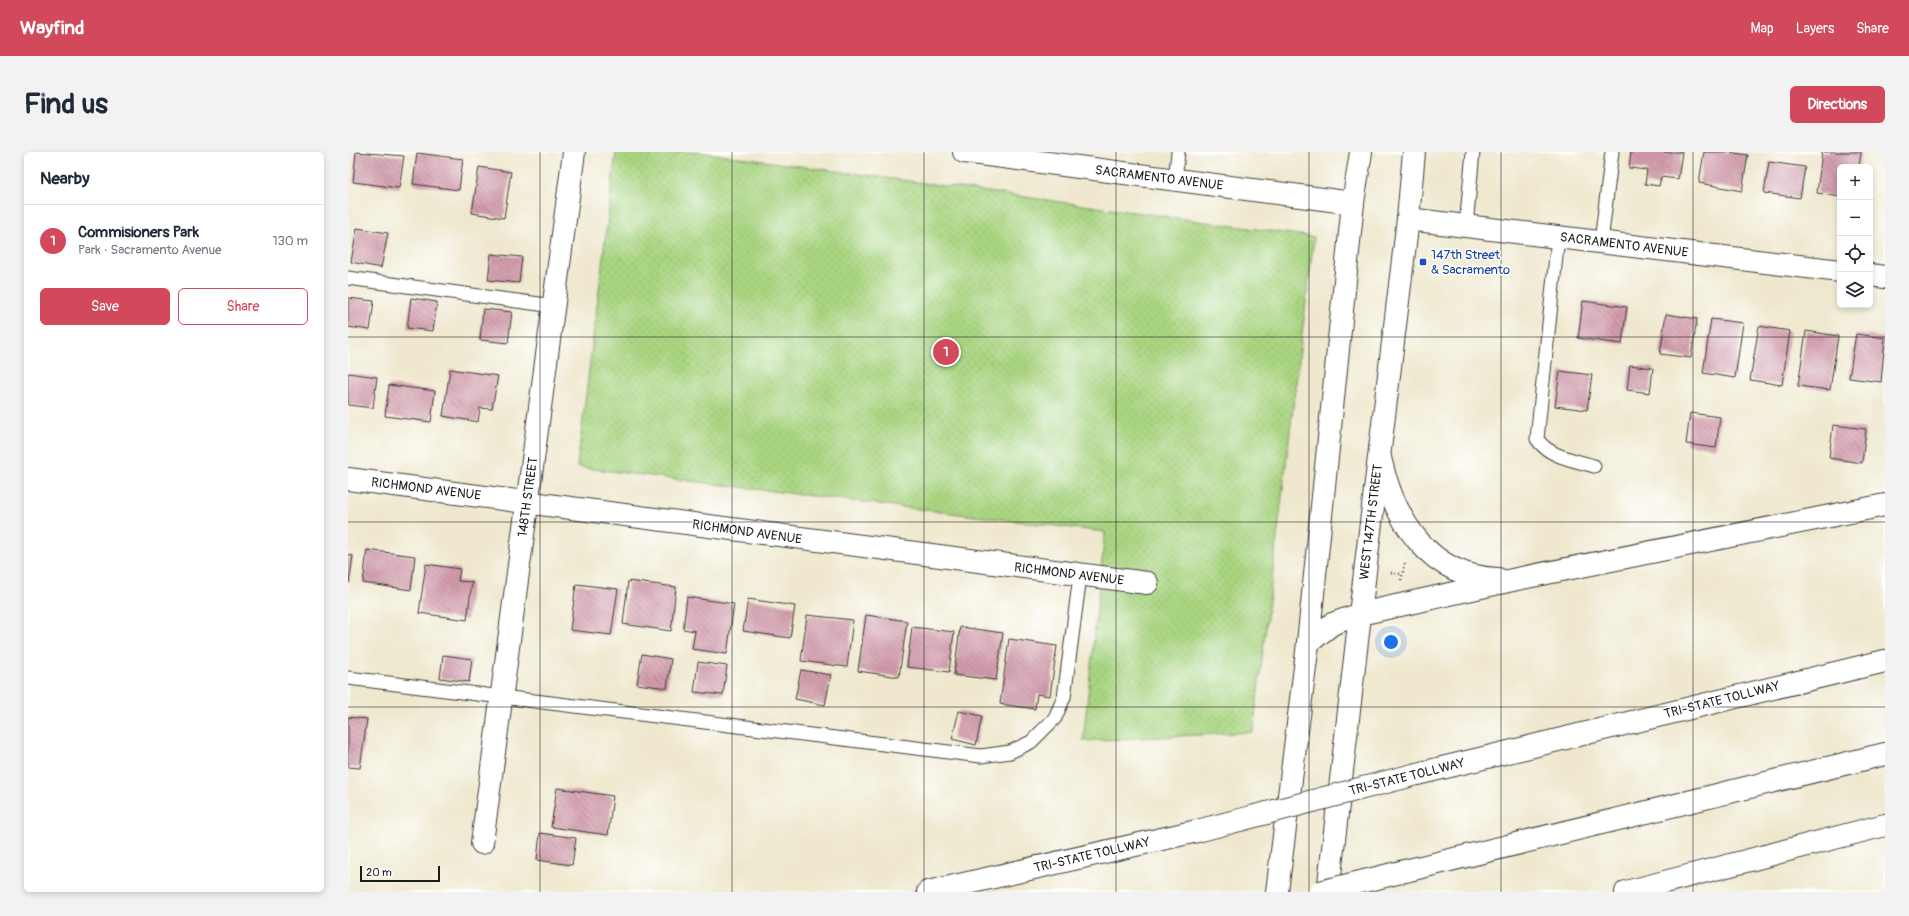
<!DOCTYPE html>
<meta charset="utf-8">
<style>
:root{--surface:#fff;--page:#f2f2f3;--text:#1f2937;--muted:#747a83;--line:#e0e1e3;--accent:#d1495b}
body{margin:0;font-family:Pangolin,sans-serif;background:var(--page);color:var(--text)}
.controls{position:absolute;right:12px;top:12px;display:grid;overflow:hidden;border-radius:6px;box-shadow:0 2px 6px #0003}
.controls button{width:36px;height:36px;display:grid;place-items:center;padding:0;border:0;border-bottom:1px solid var(--line);background:var(--surface);color:var(--text);font:20px sans-serif}
.scale{position:absolute;left:12px;bottom:10px;width:80px;box-sizing:border-box;padding-left:4px;border:2px solid #1c1c1c;border-top:0;font-size:11px;line-height:14px;white-space:nowrap;color:#1c1c1c;-webkit-text-stroke:3px #fff;paint-order:stroke}
.you{position:absolute;left:1043px;top:490px;width:14px;height:14px;margin:-10px;border:3px solid #fff;border-radius:50%;background:#1a73e8;box-shadow:0 0 0 6px #1a73e833}
.badge{display:grid;place-items:center;width:26px;height:26px;border-radius:50%;background:var(--accent);color:#fff;font-size:13px;font-weight:700}
.pin{position:absolute;translate:-50% -50%;border:2px solid #fff;box-shadow:0 1px 4px #0006}
.list{margin:0;padding:0;list-style:none}
h2{display:flex;justify-content:space-between;align-items:center;height:52px;margin:0;padding:0 16px;font-size:17px}
h2 small{font-size:13px;font-weight:400;color:var(--muted)}
.list li{display:grid;grid-template-columns:26px 1fr auto;gap:12px;align-items:center;box-sizing:border-box;height:72px;padding:0 16px;border-top:1px solid var(--line)}
.list b{display:block;font-size:15px;white-space:nowrap}
.list p{margin:0;font-size:13px;white-space:nowrap;color:var(--muted)}
.list em{font-size:13px;font-style:normal;color:var(--muted)}
.actions{display:flex;gap:8px;padding:12px 16px}
.actions a{flex:1;padding:9px 0;border:1px solid var(--accent);border-radius:6px;text-align:center;font-size:14px;color:var(--accent)}
.actions .main{background:var(--accent);color:#fff}
.icon{flex:none;width:22px;height:22px;fill:none;stroke:currentColor;stroke-width:2;stroke-linecap:round;stroke-linejoin:round}
.map{position:relative;flex:none;width:1537px;height:740px;overflow:hidden;border-radius:6px}
header{display:flex;align-items:center;gap:24px;box-sizing:border-box;height:56px;padding:0 20px;background:var(--accent);color:#fff}
header strong{font-size:19px}
nav{display:flex;gap:22px;margin-inline-start:auto;font-size:14px}
.intro{display:flex;align-items:center;justify-content:space-between;box-sizing:border-box;height:96px;padding:0 24px}
h1{margin:0;font-size:28px}
.button{padding:10px 18px;border-radius:6px;background:var(--accent);color:#fff;font-size:14px;font-weight:700}
main{display:flex;gap:24px;padding:0 24px}
aside{flex:1;background:var(--surface);border-radius:6px;box-shadow:0 2px 6px #0003}
.map>svg:first-child{display:block}
</style>
<header>
<strong>Wayfind</strong>
<nav><a>Map</a><a>Layers</a><a>Share</a></nav>
</header>
<div class="intro"><h1>Find us</h1><a class="button">Directions</a></div>
<main>
<aside>
<h2>Nearby<small></small></h2>
<ul class="list">
<li><span class="badge">1</span><div><b>Commisioners Park</b><p>Park · Sacramento Avenue</p></div><em>130 m</em></li>
</ul>
<div class="actions"><a class="main">Save</a><a>Share</a></div>
</aside>
<div class="map">
<svg width="1537" height="740" viewBox="0 0 1537 740">
<defs>
<pattern id="park-dots" width="8" height="8" patternUnits="userSpaceOnUse"><rect width="8" height="8" fill="#a9d581"/><path d="M2 2h.1M6 6h.1" fill="none" stroke="#91b66f" stroke-width="1.8" stroke-linecap="round"/></pattern>
<pattern id="building-back-hatch" width="6" height="6" patternUnits="userSpaceOnUse"><rect width="6" height="6" fill="#d29bab"/><path d="M-1 5l2 2M0 0l6 6M5-1l2 2" fill="none" stroke="#aa7e8a"/></pattern>
</defs>
<rect width="100%" height="100%" fill="#fff"/>
<filter id="ink" filterUnits="userSpaceOnUse"><feTurbulence type="fractalNoise" baseFrequency=".025" numOctaves="2"/><feDisplacementMap in="SourceGraphic" scale="8" xChannelSelector="R" yChannelSelector="G"/><feConvolveMatrix kernelMatrix="1 2 1 2 8 2 1 2 1" color-interpolation-filters="sRGB"/></filter>
<filter id="wash" filterUnits="userSpaceOnUse"><feTurbulence type="fractalNoise" baseFrequency=".012" numOctaves="4" result="noise"/><feDisplacementMap in="SourceGraphic" scale="16" xChannelSelector="R" yChannelSelector="G"/><feGaussianBlur stdDeviation="0.9" result="paint"/><feColorMatrix in="noise" values="0 0 0 0 0 0 0 0 0 0 0 0 0 0 0 0 0 1.4 0 .05"/><feComposite in="paint" operator="in"/></filter>
<g filter="url(#wash)">
<rect width="100%" height="100%" fill="#efe8ce"/>
<polygon fill="url(#park-dots)" stroke="#62784e" points="268,0 351,0 966,85 905,580 735,589 757,380 229,315"/>
<g id="blocks">
<g fill="url(#building-back-hatch)">
<polygon points="8,0 56,4 51,36 5,30"/>
<polygon points="1283,0 1334,0 1330,27 1313,25 1311,34 1297,32 1299,18 1281,16"/>
<polygon points="1356,0 1380,0 1400,3 1394,39 1351,31"/>
<polygon points="1474,0 1513,0 1511,15 1492,15 1492,45 1469,41"/>
<polygon points="69,1 115,7 111,38 65,32"/>
<polygon points="1421,10 1457,15 1452,46 1416,41"/>
<polygon points="131,15 163,20 156,66 124,61"/>
<polygon points="9,76 40,81 33,116 3,110"/>
<polygon points="143,102 174,105 171,131 140,128"/>
<polygon points="0,146 26,149 22,178 0,175"/>
<polygon points="63,146 89,150 85,179 59,176"/>
<polygon points="1235,149 1279,155 1274,192 1230,186"/>
<polygon points="135,157 164,160 160,191 132,188"/>
<polygon points="1318,162 1349,167 1343,206 1312,202"/>
<polygon points="1363,167 1395,171 1387,226 1355,221"/>
<polygon points="1411,174 1442,179 1434,233 1402,228"/>
<polygon points="1458,179 1490,184 1482,238 1450,234"/>
<polygon points="1508,182 1537,186 1533,230 1501,226"/>
<polygon points="1282,213 1305,216 1302,241 1279,238"/>
<polygon points="102,217 150,224 144,257 132,256 130,270 95,264"/>
<polygon points="1212,219 1244,223 1239,258 1207,254"/>
<polygon points="0,221 29,225 25,256 0,253"/>
<polygon points="41,233 87,239 83,270 37,264"/>
<polygon points="1342,261 1372,265 1368,296 1338,292"/>
<polygon points="1485,273 1518,277 1514,311 1481,306"/>
<polygon points="19,398 67,404 63,438 15,431"/>
<polygon points="0,403 5,404 1,431 0,431"/>
<polygon points="78,412 112,417 110,429 124,430 119,468 71,461"/>
<polygon points="280,429 328,435 323,479 275,472"/>
<polygon points="228,432 270,437 263,483 222,478"/>
<polygon points="339,445 386,452 379,502 344,497 347,479 335,477"/>
<polygon points="400,447 447,454 442,486 395,479"/>
<polygon points="459,463 505,468 499,515 453,509"/>
<polygon points="518,463 559,469 551,525 510,519"/>
<polygon points="564,475 606,480 601,520 559,515"/>
<polygon points="612,475 655,481 648,528 606,523"/>
<polygon points="661,487 709,494 702,544 689,542 687,557 652,552"/>
<polygon points="294,502 323,507 319,536 289,532"/>
<polygon points="95,503 124,507 121,530 92,526"/>
<polygon points="350,510 379,514 375,543 346,540"/>
<polygon points="453,518 483,523 477,553 447,547"/>
<polygon points="611,559 634,564 628,593 604,587"/>
<polygon points="0,565 19,567 12,616 0,615"/>
<polygon points="209,636 265,644 260,683 203,675"/>
<polygon points="192,681 228,686 224,713 189,708"/>
</g>
</g>
</g>
<g filter="url(#ink)">
<use href="#blocks" fill-opacity="0" stroke="#3c3b37" stroke-width="1"/>
<g fill="none" stroke-linecap="round" stroke-linejoin="round">
<g stroke="#3c3b37" stroke-width="15">
<g id="lane">
<polyline points="827,28 830,0"/>
<polyline points="1118,74 1125,0"/>
<path d="M 1210,85 L 1189,287 C 1201,305 1226,308 1246,314"/>
<polyline points="1253,90 1264,0"/>
<polyline points="0,126 206,154"/>
<polyline points="0,526 633,604 662,600 683,590 707,566 716,545 732,424"/>
</g>
</g>
<g stroke="#3c3b37" stroke-width="24">
<g id="street">
<polyline points="616,0 1005,51"/>
<polyline points="1060,67 1492,119"/>
<polyline points="1522,123 1537,125"/>
<polyline points="0,327 799,431"/>
<polyline points="134,691 226,0"/>
</g>
</g>
<g stroke="#3c3b37" stroke-width="24">
<g id="primary">
<polyline points="929,740 960,491 1005,51 1013,0"/>
<polyline points="980,740 1017,420 1060,67 1066,0"/>
</g>
</g>
<g stroke="#3c3b37" stroke-width="24">
<g id="highway">
<path d="M 1032,306 C 1046,367 1080,425 1150,427"/>
<polyline points="960,491 984,472 1012,462 1169,427 1537,353"/>
<polyline points="1069,622 1537,509"/>
<polyline points="1057,719 1537,602"/>
<polyline points="580,740 849,679"/>
<polyline points="1278,740 1537,673"/>
</g>
</g>
<g stroke="#3c3b37" stroke-width="2.5" stroke-dasharray="1 3" stroke-linecap="butt">
<polyline points="1043,421 1054,422"/>
<polyline points="1053,428 1057,411"/>
</g>
<use href="#lane" stroke="#fff" stroke-width="13"/>
<use href="#street" stroke="#fff" stroke-width="22"/>
<use href="#primary" stroke="#fff" stroke-width="22"/>
<use href="#highway" stroke="#fff" stroke-width="22"/>
<g stroke="#3c3b37" stroke-width="24" stroke-linecap="butt">
<g id="highway-bridge">
<polyline points="849,679 1069,622"/>
<polyline points="972,740 1057,719"/>
</g>
</g>
<use href="#highway-bridge" stroke="#fff" stroke-width="22"/>
</g>
</g>
<path fill="none" stroke="#1c1c1c" stroke-width="1" stroke-opacity="0.55" d="M 192,0 L 192,740M 384,0 L 384,740M 576,0 L 576,740M 768,0 L 768,740M 961,0 L 961,740M 1153,0 L 1153,740M 1345,0 L 1345,740M 0,185 L 1537,185M 0,370 L 1537,370M 0,555 L 1537,555"/>
<rect fill="#1a4fb4" stroke="#fff" stroke-width="1.5" x="1071" y="106" width="8" height="8" rx="2"/>
<g text-anchor="middle" dominant-baseline="central" stroke-width="3" stroke-linejoin="round" paint-order="stroke">
<g font-size="13" fill="#1c1c1c" stroke="#fff">
<text transform="translate(811 26) rotate(7)">SACRAMENTO AVENUE</text>
<text transform="translate(1276 93) rotate(7)">SACRAMENTO AVENUE</text>
<text transform="translate(78 337) rotate(7)">RICHMOND AVENUE</text>
<text transform="translate(180 345) rotate(-82)">148TH STREET</text>
<text transform="translate(1023 370) rotate(-83)">WEST 147TH STREET</text>
<text transform="translate(399 380) rotate(8)">RICHMOND AVENUE</text>
<text transform="translate(721 422) rotate(7)">RICHMOND AVENUE</text>
<text transform="translate(1374 548) rotate(-14)">TRI-STATE TOLLWAY</text>
<text transform="translate(1059 625) rotate(-14)">TRI-STATE TOLLWAY</text>
<text transform="translate(744 703) rotate(-13)">TRI-STATE TOLLWAY</text>
</g>
<g font-size="13" fill="#164399" stroke="#fff" text-anchor="start">
<text x="1083" y="103">147th Street<tspan x="1083" dy="15">&amp; Sacramento</tspan></text>
</g>
</g>
</svg>
<div class="controls">
<button>+</button>
<button>−</button>
<button><svg class="icon" aria-label="locate" viewBox="0 0 24 24"><circle cx="12" cy="12" r="6"/><path d="M12 2v4M12 18v4M2 12h4M18 12h4"/></svg></button>
<button><svg class="icon" aria-label="layers" viewBox="0 0 24 24"><path d="M12 4l9 5-9 5-9-5zM3 14l9 5 9-5"/></svg></button>
</div>
<div class="scale">20 m</div>
<div class="you"></div>
<div class="pin badge" style="left:598px;top:200px">1</div>
</div>
</main>
